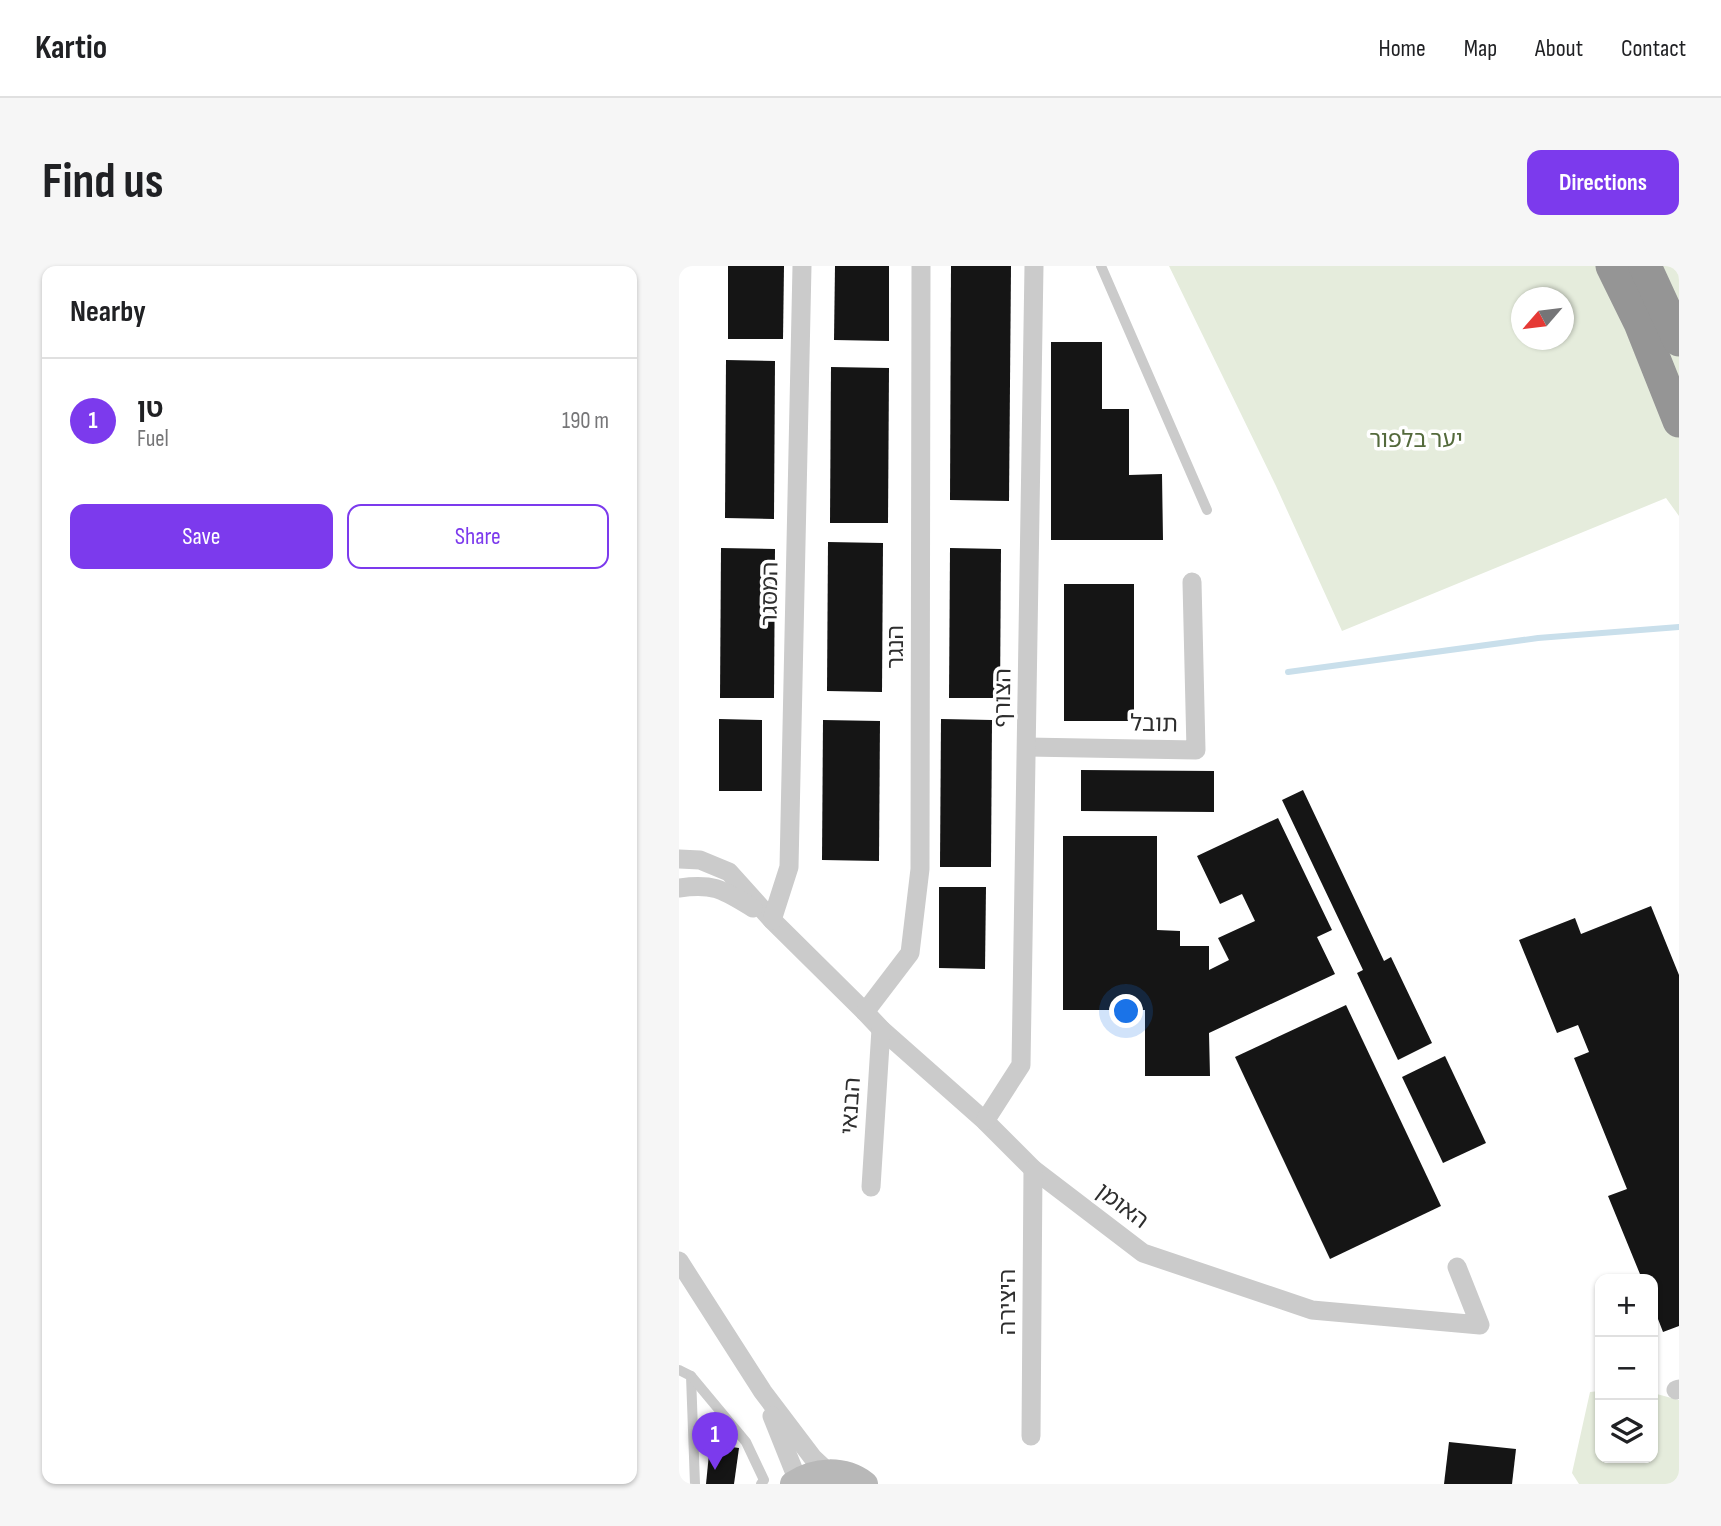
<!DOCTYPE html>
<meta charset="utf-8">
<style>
:root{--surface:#fff;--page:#f6f6f6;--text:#202124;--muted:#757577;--line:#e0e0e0;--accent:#7c3aed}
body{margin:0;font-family:"Sofia Sans Condensed","Noto Sans Hebrew",sans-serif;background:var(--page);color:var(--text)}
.controls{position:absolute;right:21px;bottom:21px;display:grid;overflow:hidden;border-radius:14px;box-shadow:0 2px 5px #0004}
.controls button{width:63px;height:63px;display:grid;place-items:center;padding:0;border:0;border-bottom:2px solid var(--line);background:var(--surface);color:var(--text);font:35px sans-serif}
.compass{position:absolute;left:832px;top:21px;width:63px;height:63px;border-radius:50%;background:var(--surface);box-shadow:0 2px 5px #0004;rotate:242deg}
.you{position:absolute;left:448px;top:746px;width:24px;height:24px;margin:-18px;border:5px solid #fff;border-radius:50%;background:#1a73e8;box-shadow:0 0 0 10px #1a73e833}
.badge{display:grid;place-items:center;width:46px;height:46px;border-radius:50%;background:var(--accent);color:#fff;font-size:23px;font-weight:700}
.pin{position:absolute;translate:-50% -58px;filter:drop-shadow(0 2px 4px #0008)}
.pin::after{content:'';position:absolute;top:37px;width:24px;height:21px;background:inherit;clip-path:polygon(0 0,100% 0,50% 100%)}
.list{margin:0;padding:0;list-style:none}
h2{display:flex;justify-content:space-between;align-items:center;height:91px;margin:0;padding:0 28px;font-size:30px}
h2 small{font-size:23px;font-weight:400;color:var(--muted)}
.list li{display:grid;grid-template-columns:46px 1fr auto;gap:21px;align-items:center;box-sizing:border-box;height:126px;padding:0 28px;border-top:2px solid var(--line)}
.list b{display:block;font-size:26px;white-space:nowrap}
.list p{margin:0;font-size:23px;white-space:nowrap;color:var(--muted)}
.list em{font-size:23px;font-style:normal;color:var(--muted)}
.actions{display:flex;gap:14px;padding:21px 28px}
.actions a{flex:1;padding:16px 0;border:2px solid var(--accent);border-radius:14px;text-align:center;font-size:24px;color:var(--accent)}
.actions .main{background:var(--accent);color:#fff}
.icon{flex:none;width:38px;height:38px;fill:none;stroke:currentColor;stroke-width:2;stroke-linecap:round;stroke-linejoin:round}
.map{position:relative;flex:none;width:1000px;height:1218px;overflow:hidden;border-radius:14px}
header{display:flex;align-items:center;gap:42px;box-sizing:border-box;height:98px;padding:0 35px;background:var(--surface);border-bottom:2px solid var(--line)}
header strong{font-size:33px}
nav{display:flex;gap:38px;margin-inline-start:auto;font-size:24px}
.intro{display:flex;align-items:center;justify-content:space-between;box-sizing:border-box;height:168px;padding:0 42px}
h1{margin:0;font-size:49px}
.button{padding:18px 32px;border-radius:14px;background:var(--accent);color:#fff;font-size:24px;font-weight:700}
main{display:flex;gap:42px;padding:0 42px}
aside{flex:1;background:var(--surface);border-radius:14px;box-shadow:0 2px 5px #0004}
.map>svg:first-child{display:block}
</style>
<header>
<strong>Kartio</strong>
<nav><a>Home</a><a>Map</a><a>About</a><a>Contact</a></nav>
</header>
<div class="intro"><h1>Find us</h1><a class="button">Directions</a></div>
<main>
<aside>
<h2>Nearby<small></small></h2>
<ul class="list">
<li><span class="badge">1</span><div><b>טן</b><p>Fuel</p></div><em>190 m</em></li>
</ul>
<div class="actions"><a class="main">Save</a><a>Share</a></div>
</aside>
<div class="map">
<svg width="1000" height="1218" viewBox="0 0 1000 1218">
<rect width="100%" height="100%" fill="#fff"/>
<g fill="#e5ecdc" fill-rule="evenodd">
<path d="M 490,0 L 1000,0 L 1000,250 L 987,232 L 663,365 L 597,220 ZM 842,32 L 884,32 L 884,74 L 842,74 Z"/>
<polygon points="921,1125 921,1192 974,1192 974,1127 1000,1134 1000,1218 900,1218 893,1207 911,1126"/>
</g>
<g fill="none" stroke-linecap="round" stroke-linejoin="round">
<polyline stroke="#c9dfeb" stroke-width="6" points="609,406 859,372 1000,361"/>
</g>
<g fill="#151515">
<polygon points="49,0 105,0 104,73 49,73"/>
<polygon points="156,0 210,0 210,75 155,74"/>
<polygon points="272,0 332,0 330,235 271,234"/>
<polygon points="372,76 423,76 423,143 450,143 450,209 483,208 484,274 372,274"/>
<polygon points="47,94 96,95 95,253 46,252"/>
<polygon points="152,101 210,102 209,257 151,257"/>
<polygon points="149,276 204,277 203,426 148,425"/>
<polygon points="42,282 96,283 95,432 41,432"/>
<polygon points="271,282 322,283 321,432 270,432"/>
<rect x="385" y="318" width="70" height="137"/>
<polygon points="40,453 83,454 83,525 40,525"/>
<polygon points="262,453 313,454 312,601 261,601"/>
<polygon points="144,454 201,455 200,595 143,594"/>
<polygon points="402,504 535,505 535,546 402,545"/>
<polygon points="624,524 705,695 712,691 753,777 719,794 678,707 684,704 603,534"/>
<polygon points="599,552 653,664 638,671 656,708 530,767 531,810 466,810 466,744 384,744 384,570 478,570 478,664 501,665 501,680 530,680 530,704 550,694 539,672 576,655 563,628 541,638 518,590"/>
<polygon points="260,621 307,621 306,703 260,702"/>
<polygon points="972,640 1000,709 1000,1060 984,1066 974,1040 974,1013 963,1013 929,930 948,923 895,792 910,786 899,759 878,767 840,674 896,652 902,668"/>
<polygon points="667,739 762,940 651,993 556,791"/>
<polygon points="766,790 807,877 764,897 723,811"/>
<polygon points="770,1176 837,1183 833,1218 765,1218"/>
<polygon points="31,1178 60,1182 55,1218 27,1218"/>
</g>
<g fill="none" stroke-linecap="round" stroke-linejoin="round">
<g stroke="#cbcbcb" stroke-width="10">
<polyline points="422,0 528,244"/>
<polyline points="0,1104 12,1110 16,1218"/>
<polyline points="12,1110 67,1176 85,1214 82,1218"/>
</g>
<g stroke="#cbcbcb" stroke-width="19">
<polyline points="348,481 517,484 513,316"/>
<polyline points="0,593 21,594 50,606 93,654 186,746 202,763 306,855 354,903 464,987 633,1044 801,1059 778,1001"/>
<path d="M 0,622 C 36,617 44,624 74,642"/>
<polyline points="93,654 110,601 123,0"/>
<polyline points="186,746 231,687 241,603 242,0"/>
<polyline points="306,855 342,799 355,0"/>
<polyline points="192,921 202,763"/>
<polyline points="0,995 84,1126 134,1192 149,1206"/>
<polyline points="997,1124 1000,1123"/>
<polyline points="93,1150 115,1205 117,1216"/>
<polyline points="352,1170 354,903"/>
</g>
<path stroke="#b8b8b8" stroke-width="26" d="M 114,1218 C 136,1203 165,1202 186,1218"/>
<g stroke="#959595" stroke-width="33">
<polyline points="933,0 961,57 1000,155"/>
<polyline points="966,0 1000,74"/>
</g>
</g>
<g text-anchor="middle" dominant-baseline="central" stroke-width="7" stroke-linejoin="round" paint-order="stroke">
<g font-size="23" fill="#546a3c" stroke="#fff">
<text x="737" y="174">יער בלפור</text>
</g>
<g font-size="23" fill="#2e2e2e" stroke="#fff">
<text transform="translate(91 328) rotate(-89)">המסגר</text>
<text transform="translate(217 381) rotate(-90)">הנגר</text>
<text transform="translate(324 432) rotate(-89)">הצורף</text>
<text transform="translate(475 458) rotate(1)">תובל</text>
<text transform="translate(172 840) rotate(-86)">הבנאי</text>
<text transform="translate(443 940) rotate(37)">האומן</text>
<text transform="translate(329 1036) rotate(-90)">היצירה</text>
</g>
</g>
</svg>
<div class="controls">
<button>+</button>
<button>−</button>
<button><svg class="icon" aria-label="layers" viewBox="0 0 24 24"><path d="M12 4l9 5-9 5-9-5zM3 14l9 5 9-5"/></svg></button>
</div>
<svg class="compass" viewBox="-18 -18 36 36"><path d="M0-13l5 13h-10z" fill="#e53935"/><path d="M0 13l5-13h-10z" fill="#757577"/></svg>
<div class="you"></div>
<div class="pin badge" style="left:36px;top:1204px">1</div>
</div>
</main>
